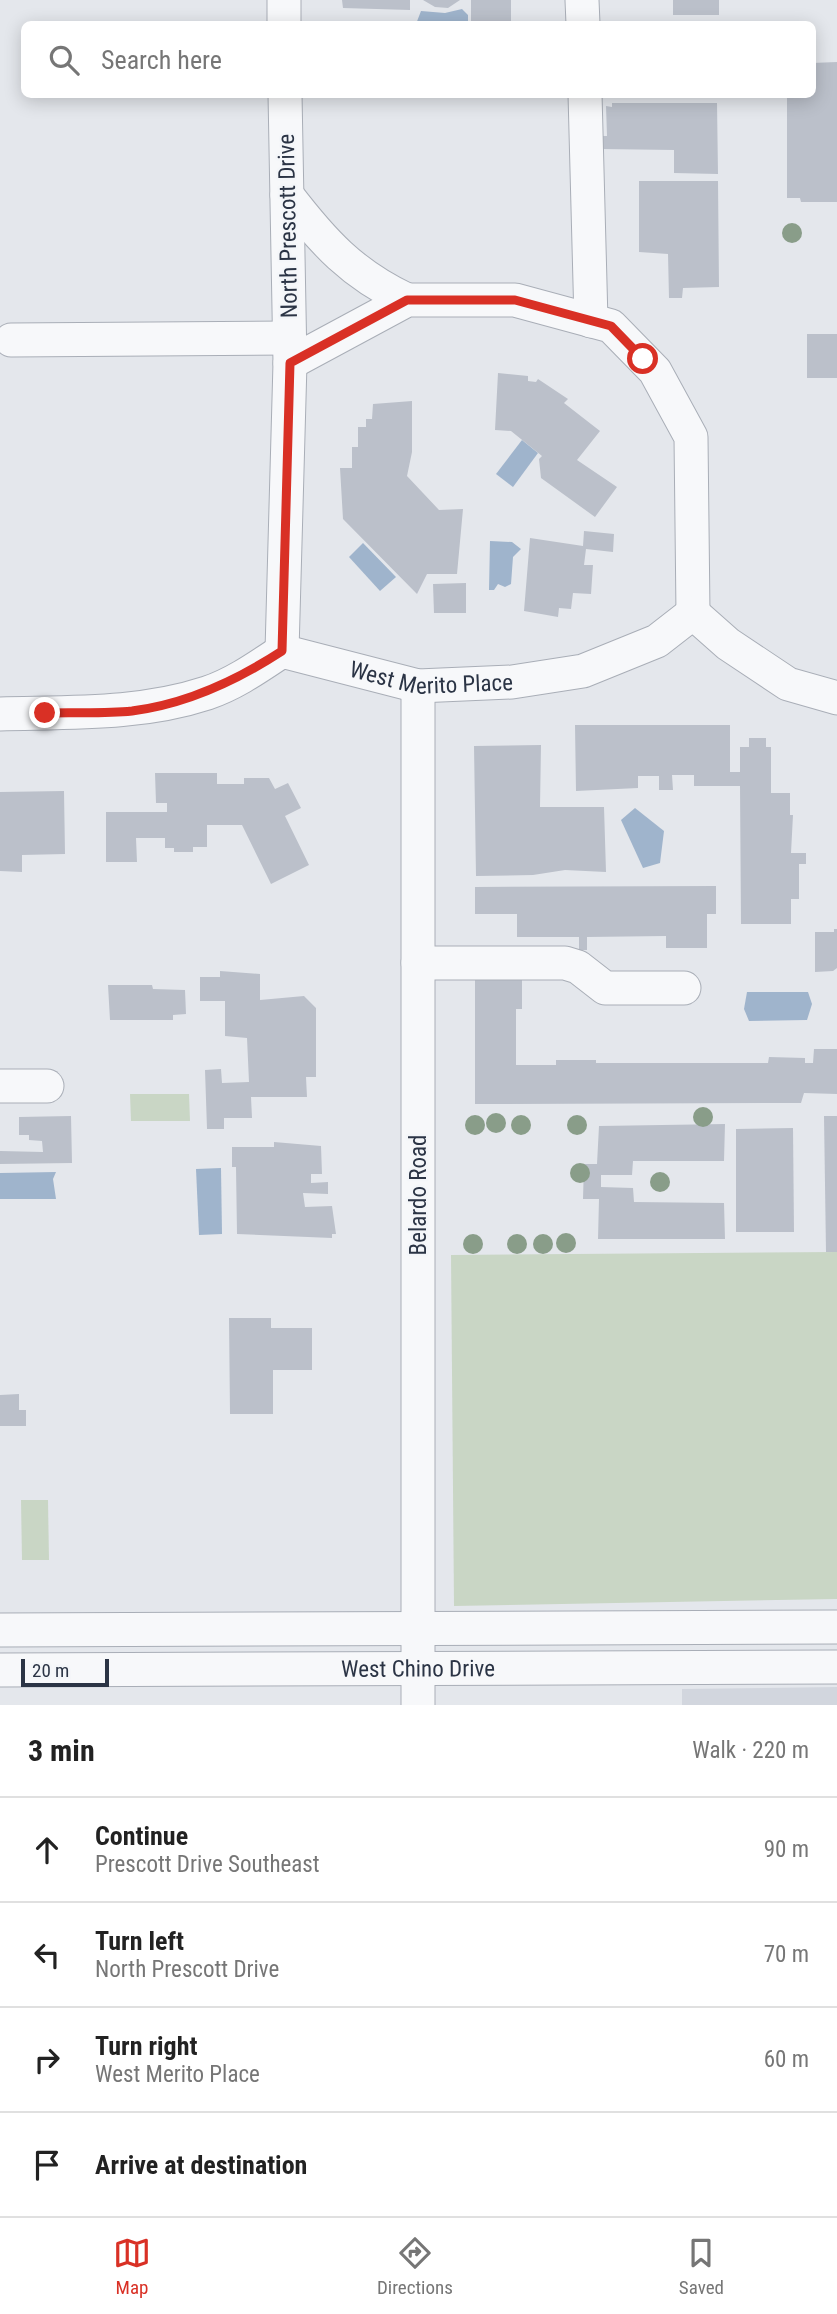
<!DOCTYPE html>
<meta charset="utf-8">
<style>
:root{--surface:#fff;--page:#f6f6f6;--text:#222;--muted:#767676;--line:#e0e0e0;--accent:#d93025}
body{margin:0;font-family:"Roboto Condensed",sans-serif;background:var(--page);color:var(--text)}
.scale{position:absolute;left:21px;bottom:18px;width:88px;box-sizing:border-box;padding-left:7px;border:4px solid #2b3445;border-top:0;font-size:19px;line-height:24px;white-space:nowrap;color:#2b3445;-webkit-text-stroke:5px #f4f6f9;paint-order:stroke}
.stop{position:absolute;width:21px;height:21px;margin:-16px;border:5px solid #d93025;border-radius:50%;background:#fff}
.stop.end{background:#d93025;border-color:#fff;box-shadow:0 2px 7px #0008}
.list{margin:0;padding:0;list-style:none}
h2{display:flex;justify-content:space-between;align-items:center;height:91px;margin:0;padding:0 28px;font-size:30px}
h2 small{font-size:23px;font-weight:400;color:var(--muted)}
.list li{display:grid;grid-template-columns:46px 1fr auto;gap:21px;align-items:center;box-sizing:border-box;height:105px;padding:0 28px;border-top:2px solid var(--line)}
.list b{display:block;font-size:26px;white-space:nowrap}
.list p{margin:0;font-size:23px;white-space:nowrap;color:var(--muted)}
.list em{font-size:23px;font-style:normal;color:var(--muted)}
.icon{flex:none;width:38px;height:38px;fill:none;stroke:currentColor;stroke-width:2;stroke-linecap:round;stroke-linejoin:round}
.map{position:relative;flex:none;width:837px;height:1705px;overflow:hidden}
.search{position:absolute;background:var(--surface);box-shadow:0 4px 18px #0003;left:21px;right:21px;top:21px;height:77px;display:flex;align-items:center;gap:18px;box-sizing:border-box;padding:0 24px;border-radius:10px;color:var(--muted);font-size:26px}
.sheet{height:511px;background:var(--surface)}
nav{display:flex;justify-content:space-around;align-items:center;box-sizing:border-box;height:98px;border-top:2px solid var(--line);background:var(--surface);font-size:19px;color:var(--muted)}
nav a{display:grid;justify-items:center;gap:4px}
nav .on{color:var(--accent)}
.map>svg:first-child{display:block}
</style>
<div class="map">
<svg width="837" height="1705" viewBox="0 0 837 1705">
<rect width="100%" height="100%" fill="#e4e7ec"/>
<polygon fill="#d2d6de" points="837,1687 837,1705 682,1705 682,1689"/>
<g fill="#c9d6c5">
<polygon points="130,1094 189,1094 190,1121 131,1121"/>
<polygon points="837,1252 837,1599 454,1606 451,1255"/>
<polygon points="21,1500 48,1500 49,1560 22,1560"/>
</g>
<g fill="#9fb4cc">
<polygon points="462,9 468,15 468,24 416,24 421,11 445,13"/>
<polygon points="522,440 538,453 513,487 496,474"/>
<polygon points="490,541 512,542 521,549 513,557 511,584 505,587 498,584 494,590 489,590"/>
<polygon points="363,543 396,577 380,591 349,557"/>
<polygon points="635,808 664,831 660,863 643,868 621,820"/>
<polygon points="747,992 808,992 812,1004 807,1020 749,1021 744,1009"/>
<polygon points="221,1168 222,1234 199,1235 196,1169"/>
<polygon points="56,1172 53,1179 56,1199 0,1199 0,1173"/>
</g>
<g fill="#bbc0ca">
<polygon points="342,0 410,0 410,10 343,8"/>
<polygon points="423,0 460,0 448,8 435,7"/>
<rect x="471" y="0" width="40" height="24"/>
<rect x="673" y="0" width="46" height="15"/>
<polygon points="837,62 837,202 801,202 800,198 787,198 787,94 812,94 812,63"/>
<polygon points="612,103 717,103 718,174 674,173 674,150 601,149 601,136 607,136 606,106 612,107"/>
<polygon points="639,181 718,181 719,287 683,288 682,298 669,298 668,254 639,252"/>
<rect x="807" y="334" width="30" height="44"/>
<polygon points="498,373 528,376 528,381 536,382 538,379 568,399 564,403 600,431 577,460 617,487 595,517 541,478 539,459 542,456 511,431 495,430"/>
<polygon points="412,401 412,452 407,476 439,510 463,509 457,574 427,574 417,594 343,519 340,468 352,468 352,447 358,447 358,427 366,427 366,419 372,419 373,404"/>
<polygon points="584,531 614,534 613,552 586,549 584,565 593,565 591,594 573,593 571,609 559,608 558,617 524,611 530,538 583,546"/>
<polygon points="466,583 466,613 434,613 433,584"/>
<polygon points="575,725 730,725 730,772 740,772 740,747 749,747 749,738 766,738 766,747 771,747 771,793 790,793 790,815 793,815 791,853 806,853 806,864 799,864 799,899 791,899 791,924 741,924 740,786 694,786 694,775 672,775 673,790 659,790 659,776 638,776 638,788 576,791"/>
<polygon points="541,745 540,807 604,807 606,872 565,870 533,875 476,876 474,746"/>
<polygon points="155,773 217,773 217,784 244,784 244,778 269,778 275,789 288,783 301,808 285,816 309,865 271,884 242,825 207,825 207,847 193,847 193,852 174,852 174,848 165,848 165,838 136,838 137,862 106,862 106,812 167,812 167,803 156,803"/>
<polygon points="64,791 65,854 22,855 22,872 0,871 0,792"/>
<polygon points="716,886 716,914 707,914 707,948 666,948 666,936 587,937 587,950 579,950 579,937 517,937 517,914 475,914 475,887"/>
<polygon points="834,929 837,929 837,968 833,971 815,972 815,932 834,932"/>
<polygon points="220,971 260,974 260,1000 304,996 316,1008 316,1077 306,1077 307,1097 251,1097 252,1118 224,1118 224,1129 207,1129 205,1070 221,1069 222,1083 249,1082 247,1038 225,1036 225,1001 200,1001 200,977 220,977"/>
<polygon points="522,978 522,1009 516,1009 516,1065 556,1065 556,1060 596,1060 596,1063 768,1063 769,1057 805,1058 805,1063 813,1063 814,1049 837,1049 837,1094 804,1093 801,1103 475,1104 475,979"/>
<polygon points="108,985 152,985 153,989 185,990 186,1014 173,1015 173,1020 110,1020"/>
<polygon points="71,1116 72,1163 0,1164 0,1151 43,1152 42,1141 29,1140 29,1135 19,1135 19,1117"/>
<polygon points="824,1116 837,1116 837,1252 826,1252"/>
<polygon points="725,1124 724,1161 633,1161 632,1175 601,1175 601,1187 633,1188 634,1202 724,1203 725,1239 598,1239 599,1199 583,1199 584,1164 597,1164 599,1126"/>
<polygon points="793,1128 794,1232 736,1232 736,1129"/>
<polygon points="274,1142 321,1146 322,1174 311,1174 311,1183 328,1182 328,1194 303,1193 305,1207 332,1206 336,1234 332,1234 332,1238 237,1234 236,1167 232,1167 232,1147 274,1147"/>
<polygon points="229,1318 271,1318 271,1328 312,1328 312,1370 273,1370 273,1414 230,1414"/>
<polygon points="19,1394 19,1410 26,1410 26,1426 0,1426 0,1395"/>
</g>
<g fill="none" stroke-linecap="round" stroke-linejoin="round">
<g stroke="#a9aeb7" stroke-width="35">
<g id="minor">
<polyline points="284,0 284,24"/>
<polyline points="582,0 583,24"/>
<polyline points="585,94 591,321"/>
<path d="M 287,195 C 323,242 352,274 407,300"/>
<polyline points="11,340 289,338"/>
<polyline points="290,363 407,300 515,300 611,326 655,371 691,437 693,613"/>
<polyline points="693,613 728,644 788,684 837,698"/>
<polyline points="282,651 290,363 285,94"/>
<polyline points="418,686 418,1705"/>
<path id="s1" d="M 0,714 C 70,712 140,715 207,693 C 234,684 258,667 282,651 L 418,686 L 512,682 L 583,671 L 657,641 L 693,613"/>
<polyline points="418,963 565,963 578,967 605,988 684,988"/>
<polyline points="0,1086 47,1086"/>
<polyline points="0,1630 837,1627"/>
<path id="s2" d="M 0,1670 L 837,1667"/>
</g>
</g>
<use href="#minor" stroke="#f7f8fa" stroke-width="33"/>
</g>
<g fill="#899d89">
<circle cx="792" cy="233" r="10"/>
<circle cx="703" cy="1117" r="10"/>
<circle cx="496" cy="1123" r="10"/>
<circle cx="475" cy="1125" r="10"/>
<circle cx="521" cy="1125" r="10"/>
<circle cx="577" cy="1125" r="10"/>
<circle cx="580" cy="1173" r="10"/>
<circle cx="660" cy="1182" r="10"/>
<circle cx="566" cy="1243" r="10"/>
<circle cx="473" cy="1244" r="10"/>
<circle cx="517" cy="1244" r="10"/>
<circle cx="543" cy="1244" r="10"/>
</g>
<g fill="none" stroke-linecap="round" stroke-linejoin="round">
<path stroke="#d93025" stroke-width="9" d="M 45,713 C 73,712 103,714 132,711 C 187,704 236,681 282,651 L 290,363 L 407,300 L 515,300 L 611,326 L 643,359"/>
</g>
<g text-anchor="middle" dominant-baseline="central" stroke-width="5" stroke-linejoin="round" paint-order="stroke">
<g font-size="23" fill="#2b3445" stroke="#f4f6f9">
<text transform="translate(288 226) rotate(-91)">North Prescott Drive</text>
<text stroke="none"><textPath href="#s1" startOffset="448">West Merito Place</textPath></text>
<text transform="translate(418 1195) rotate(-90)">Belardo Road</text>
<text stroke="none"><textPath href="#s2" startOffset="418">West Chino Drive</textPath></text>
</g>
</g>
</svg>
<div class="scale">20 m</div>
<div class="stop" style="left:643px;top:359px"></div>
<div class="stop end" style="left:45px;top:713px"></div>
<div class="search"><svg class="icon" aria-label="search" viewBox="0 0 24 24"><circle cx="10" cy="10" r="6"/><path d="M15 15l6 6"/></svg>Search here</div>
</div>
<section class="sheet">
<h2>3 min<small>Walk · 220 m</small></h2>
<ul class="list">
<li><svg class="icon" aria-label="ahead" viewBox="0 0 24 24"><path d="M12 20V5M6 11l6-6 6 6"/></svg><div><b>Continue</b><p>Prescott Drive Southeast</p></div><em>90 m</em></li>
<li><svg class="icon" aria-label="left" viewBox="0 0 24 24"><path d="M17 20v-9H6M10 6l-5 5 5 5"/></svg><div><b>Turn left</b><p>North Prescott Drive</p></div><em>70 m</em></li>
<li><svg class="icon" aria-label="right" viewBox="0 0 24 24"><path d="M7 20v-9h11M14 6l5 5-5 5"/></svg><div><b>Turn right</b><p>West Merito Place</p></div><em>60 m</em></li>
<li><svg class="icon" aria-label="arrive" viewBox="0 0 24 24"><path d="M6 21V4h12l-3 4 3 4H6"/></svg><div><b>Arrive at destination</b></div></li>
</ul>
</section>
<nav>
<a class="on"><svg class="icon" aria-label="map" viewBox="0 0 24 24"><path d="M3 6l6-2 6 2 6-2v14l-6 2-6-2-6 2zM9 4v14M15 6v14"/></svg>Map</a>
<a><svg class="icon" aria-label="directions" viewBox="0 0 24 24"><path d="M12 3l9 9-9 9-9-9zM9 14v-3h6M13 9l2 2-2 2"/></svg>Directions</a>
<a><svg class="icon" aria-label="saved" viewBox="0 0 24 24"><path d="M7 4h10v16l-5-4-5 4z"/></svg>Saved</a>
</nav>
